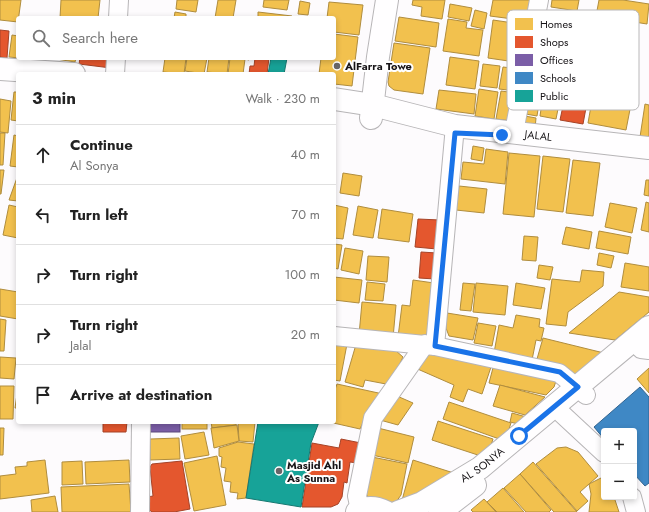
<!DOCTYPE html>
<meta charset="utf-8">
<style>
:root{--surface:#fff;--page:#f6f6f6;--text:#222;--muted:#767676;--line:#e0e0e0}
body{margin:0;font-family:Jost,sans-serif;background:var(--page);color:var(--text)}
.controls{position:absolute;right:12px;bottom:12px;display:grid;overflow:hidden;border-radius:4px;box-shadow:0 2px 6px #0003}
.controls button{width:36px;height:36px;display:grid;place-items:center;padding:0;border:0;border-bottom:1px solid var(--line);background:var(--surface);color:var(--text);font:20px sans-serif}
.stop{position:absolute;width:12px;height:12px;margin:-9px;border:3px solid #1a73e8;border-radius:50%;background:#fff}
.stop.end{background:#1a73e8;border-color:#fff;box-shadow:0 1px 4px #0008}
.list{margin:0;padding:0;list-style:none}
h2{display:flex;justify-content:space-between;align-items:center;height:52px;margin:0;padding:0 16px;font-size:17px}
h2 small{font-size:13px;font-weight:400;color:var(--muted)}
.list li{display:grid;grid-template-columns:26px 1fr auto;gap:12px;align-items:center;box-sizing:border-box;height:60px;padding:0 16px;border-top:1px solid var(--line)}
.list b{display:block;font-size:15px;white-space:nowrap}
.list p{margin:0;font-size:13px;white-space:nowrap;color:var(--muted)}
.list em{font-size:13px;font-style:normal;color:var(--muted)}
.icon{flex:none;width:22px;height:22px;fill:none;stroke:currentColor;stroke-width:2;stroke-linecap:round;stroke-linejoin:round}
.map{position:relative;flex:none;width:649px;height:512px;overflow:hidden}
.search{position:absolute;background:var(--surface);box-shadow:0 2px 6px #0003;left:16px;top:16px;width:320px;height:44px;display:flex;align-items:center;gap:10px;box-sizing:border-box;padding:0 14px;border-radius:4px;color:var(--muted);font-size:15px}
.panel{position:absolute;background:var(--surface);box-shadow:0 2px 6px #0003;left:16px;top:72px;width:320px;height:352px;border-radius:4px}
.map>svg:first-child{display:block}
</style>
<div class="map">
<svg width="649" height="512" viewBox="0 0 649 512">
<rect width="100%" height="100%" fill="#fdfbfd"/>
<g fill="#f2c14e" stroke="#b08d3e">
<polygon points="0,0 21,0 18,22 0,20"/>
<polygon points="61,0 100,0 98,18 60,18"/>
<polygon points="177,0 198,0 196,12 176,9"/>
<polygon points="218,0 236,0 233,18 215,18"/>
<polygon points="264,0 289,0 287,10 263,7"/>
<polygon points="413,0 445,0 442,19 421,16 422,7 412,5"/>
<polygon points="493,0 531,0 528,21 490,16"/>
<polygon points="552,0 579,0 577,11 551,7"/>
<polygon points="599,0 623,0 649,4 647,24 596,16"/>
<polygon points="300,1 310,3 308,15 298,14"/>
<polygon points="329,2 363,5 359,35 334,32 334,18 327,18"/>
<polygon points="450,4 472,8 469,21 448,17"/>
<polygon points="475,10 487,13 484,29 471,26"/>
<polygon points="175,12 186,14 186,17 191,18 174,18"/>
<polygon points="258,12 292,16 292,18 258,18"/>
<polygon points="399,17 439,23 436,47 395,41"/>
<polygon points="448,19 467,22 466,28 483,30 479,56 443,51"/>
<polygon points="493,20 527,25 522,63 488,58"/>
<polygon points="334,34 358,37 352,86 334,84 334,74 319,74 321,58 334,58"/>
<polygon points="12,35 18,36 18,58 29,59 9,57"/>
<polygon points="394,43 430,48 423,94 394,90 389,86 388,82"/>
<polygon points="450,57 479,61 475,89 446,85"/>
<polygon points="50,58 76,58 75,62"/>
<polygon points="165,58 186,58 184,74 163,72"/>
<polygon points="187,58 207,58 204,74 185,71"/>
<polygon points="209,58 229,58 227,74 207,72"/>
<polygon points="230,58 249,58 249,60 245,59 243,74 228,74"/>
<polygon points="599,61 638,68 626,130 588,123"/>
<polygon points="483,64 500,66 497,88 480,86"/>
<polygon points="503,67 520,69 516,91 499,89"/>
<polygon points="479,89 498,92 494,119 475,116"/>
<polygon points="439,90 476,94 474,114 436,109"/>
<polygon points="501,91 516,93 512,121 496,119"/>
<polygon points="14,92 18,92 18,121 11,120"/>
<polygon points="523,94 540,97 537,116 520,113"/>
<polygon points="543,96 560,99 556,119 540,116"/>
<polygon points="0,99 11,101 8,133 0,132"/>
<polygon points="645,104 649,105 649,138 640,137"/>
<polygon points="525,116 536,118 535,129 524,127"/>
<polygon points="0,133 5,133 3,165 0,165"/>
<polygon points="14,135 18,136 18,167 10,166"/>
<polygon points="473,146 484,148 482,161 471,159"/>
<polygon points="486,149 508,152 505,184 461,179 463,162 484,164"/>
<polygon points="509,153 540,156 534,217 503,214"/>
<polygon points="543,156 570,159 563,212 537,209"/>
<polygon points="573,160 600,163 593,216 566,213"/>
<polygon points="0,170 4,170 1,194 0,194"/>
<polygon points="343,173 362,176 359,196 340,193"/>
<polygon points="18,175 18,201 9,200"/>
<polygon points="646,180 649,180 649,196 644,195"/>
<polygon points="459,186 487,189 484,213 456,210"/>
<polygon points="646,202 649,203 649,232 641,230"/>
<polygon points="610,203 637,208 632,233 605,227"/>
<polygon points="9,205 18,207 18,238 3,235"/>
<polygon points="334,205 348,208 343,239 334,238"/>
<polygon points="358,206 378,210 373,238 353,235"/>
<polygon points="382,209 413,214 409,242 378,238"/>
<polygon points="566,227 592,232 589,249 562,244"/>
<polygon points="599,231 631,237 628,254 596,248"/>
<polygon points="524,236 538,237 536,261 522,260"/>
<polygon points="334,244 342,245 338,269 334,268"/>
<polygon points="345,248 363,251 359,274 341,270"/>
<polygon points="599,253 614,256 611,268 597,265"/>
<polygon points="368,256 389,257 387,282 366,280"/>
<polygon points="625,263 649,267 649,291 621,287"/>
<polygon points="539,265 553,267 550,280 537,278"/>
<polygon points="582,270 604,272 603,286 568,312 566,326 546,324 552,279 580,282"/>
<polygon points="334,277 362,280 359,303 334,300"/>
<polygon points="413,280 434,283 430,329 424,337 398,337 402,305 410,306"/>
<polygon points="367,282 385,284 383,301 365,300"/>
<polygon points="463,283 475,284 471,311 460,310"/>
<polygon points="476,283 508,286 505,315 473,312"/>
<polygon points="516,283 545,288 541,309 513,305"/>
<polygon points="0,289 18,292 18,319 0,316"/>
<polygon points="619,292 649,297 649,312 615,340 569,333"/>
<polygon points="362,302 396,305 393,338 359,335"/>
<polygon points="447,313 478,318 473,340 449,336 446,328"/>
<polygon points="516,315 540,319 539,327 544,328 541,341 536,340 532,360 494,353 499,325 513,328"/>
<polygon points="0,319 6,320 4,351 0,351"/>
<polygon points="478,323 496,326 492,346 474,343"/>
<polygon points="543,338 604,353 578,376 540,365 537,359"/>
<polygon points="357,341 395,350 403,357 396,372 386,384 365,380 363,387 345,382"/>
<polygon points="334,342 347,344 340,381 334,380"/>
<polygon points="448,351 491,367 482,394 468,389 463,402 450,397 454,385 413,367 425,354"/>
<polygon points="0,357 16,358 14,379 0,378"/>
<polygon points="494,364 557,378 554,387 546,395 489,383"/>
<polygon points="649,368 649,393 637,379"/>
<polygon points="337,384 383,394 364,420 360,429 329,422 334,422 334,392"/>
<polygon points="500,385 545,397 525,415 493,406"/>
<polygon points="0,386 14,386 13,419 0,419"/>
<polygon points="18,387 18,408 15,408"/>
<polygon points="397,396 413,403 398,425 380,420"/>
<polygon points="449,402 511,423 505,441 443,419"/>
<polygon points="512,413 530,418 527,426 510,422"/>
<polygon points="438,421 493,439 487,458 432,440"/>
<rect x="182" y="422" width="25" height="7"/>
<polygon points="211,422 236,422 236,425 212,428"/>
<polygon points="238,422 255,422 253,442 239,441"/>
<polygon points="237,425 239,441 214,448 211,428"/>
<polygon points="0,428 4,428 3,455 0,455"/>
<polygon points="378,428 414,437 408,463 372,455"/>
<polygon points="204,432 209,455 185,459 181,436"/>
<polygon points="179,438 180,459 150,460 150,439"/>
<polygon points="238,442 254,444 246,498 237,499 238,493 230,492 231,482 224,481 226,468 221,467 222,457 219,456 219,448"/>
<polygon points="566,447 578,452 598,476 580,492 588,501 577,511 536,464 557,448"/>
<polygon points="217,456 226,505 194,511 184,463"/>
<polygon points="372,457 407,464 401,495 396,502 392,504 368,498 366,493"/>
<polygon points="45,460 49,493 0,499 0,476 16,474 15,467 27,466 27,462"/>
<polygon points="129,460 130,482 86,484 85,462"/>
<polygon points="413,460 460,475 401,504"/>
<polygon points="82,461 83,484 62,485 62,462"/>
<polygon points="533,462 577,512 554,512 520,474"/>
<polygon points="520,474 551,510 549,512 526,512 504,488"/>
<polygon points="601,478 604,482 604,497 614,497 619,512 589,512 591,494 589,484"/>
<polygon points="129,484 131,512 62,512 61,487"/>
<polygon points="503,488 524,512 497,512 487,502"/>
<polygon points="55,496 58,512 32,512 31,500"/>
<polygon points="484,499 496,512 473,512 471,510"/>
</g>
<g fill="#e4572e" stroke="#a64327">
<polygon points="0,30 9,31 7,58 0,57"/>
<polygon points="80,58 112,58 111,68 79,64"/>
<polygon points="255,58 269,58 267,74 249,74 250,66 254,66"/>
<polygon points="566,92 588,97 583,124 560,120"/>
<polygon points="418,219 440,220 437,249 415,247"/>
<polygon points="421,252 437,253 435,279 419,278"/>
<polygon points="103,422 127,422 126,432 103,432"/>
<polygon points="341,439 361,443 357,463 350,462 347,483 344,482 342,497 338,504 331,507 302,507 312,443 339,448"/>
<polygon points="182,461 190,509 174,512 152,512 148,509 147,497 153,496 150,467 152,464"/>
</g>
<rect fill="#7b5ea7" stroke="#5d487c" x="150" y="422" width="30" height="10"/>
<polygon fill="#3f88c5" stroke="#336591" points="640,387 649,397 649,483 645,486 634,474 634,431 604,431 604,439 594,427"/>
<g fill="#17a398" stroke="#177871">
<polygon points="271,58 287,58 284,74 268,74"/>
<polygon points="258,422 319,422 311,443 301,507 246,498"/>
</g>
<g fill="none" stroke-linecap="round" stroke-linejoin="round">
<g stroke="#b7b5b7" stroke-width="20">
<g id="minor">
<polyline points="118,18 119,0"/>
<polyline points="115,74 116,58"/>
<polyline points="514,132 539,0"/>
<polyline points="334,336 435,346 455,126"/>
<polyline points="435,346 559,373 586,395"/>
<polyline points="641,349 649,350"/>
<polyline points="562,414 604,453"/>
<polyline points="632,497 636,512"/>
<polyline points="360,510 357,496 373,418 425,344"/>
<polyline points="140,512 141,422"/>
</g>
</g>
<g stroke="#b7b5b7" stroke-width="24">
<g id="major">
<polyline points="0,69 74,74"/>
<path id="s1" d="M 334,99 L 373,105 L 455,126 L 649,148"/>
<polyline points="371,118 378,57 387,0"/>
<path d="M 357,512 C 367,506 376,507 386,512"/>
<path id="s2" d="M 398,512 L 422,503 L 480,468 L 649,327"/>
<polyline points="440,512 475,485"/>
</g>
</g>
<use href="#minor" stroke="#fffeff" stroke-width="18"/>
<use href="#major" stroke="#fffeff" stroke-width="22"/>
</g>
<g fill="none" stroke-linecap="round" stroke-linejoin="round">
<polyline stroke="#1a73e8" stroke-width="5" points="502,135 455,133 435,346 560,372 578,387 519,436"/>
</g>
<g fill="#686568" stroke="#fff" stroke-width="1.5">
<circle cx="337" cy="66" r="4"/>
<circle cx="279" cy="471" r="4"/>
</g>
<g text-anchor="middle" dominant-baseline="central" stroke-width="4" stroke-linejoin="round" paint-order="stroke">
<g font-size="11" font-weight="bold" fill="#171417" stroke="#fff" text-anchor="start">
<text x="345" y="66">AlFarra Towe</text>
<text x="287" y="465">Masjid Ahl<tspan x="287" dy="13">As Sunna</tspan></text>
</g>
<g font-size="11" fill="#171417" stroke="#fff">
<text stroke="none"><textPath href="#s1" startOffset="208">JALAL</textPath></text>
<text stroke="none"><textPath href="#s2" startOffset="97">AL SONYA</textPath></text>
</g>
</g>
<rect x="507" y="10" width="132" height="100" rx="6" fill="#fff" stroke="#b9b8b9" stroke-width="1"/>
<rect x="515" y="18" width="18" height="12" fill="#f2c14e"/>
<rect x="515" y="36" width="18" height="12" fill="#e4572e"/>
<rect x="515" y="54" width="18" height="12" fill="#7b5ea7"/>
<rect x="515" y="72" width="18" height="12" fill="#3f88c5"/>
<rect x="515" y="90" width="18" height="12" fill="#17a398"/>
<g font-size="11" fill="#171417">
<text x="540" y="28">Homes</text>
<text x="540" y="46">Shops</text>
<text x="540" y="64">Offices</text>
<text x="540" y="82">Schools</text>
<text x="540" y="100">Public</text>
</g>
</svg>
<div class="controls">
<button>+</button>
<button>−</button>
</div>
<div class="stop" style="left:519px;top:436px"></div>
<div class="stop end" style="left:502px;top:135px"></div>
<div class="search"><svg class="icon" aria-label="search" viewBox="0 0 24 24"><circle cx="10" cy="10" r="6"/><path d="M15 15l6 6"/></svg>Search here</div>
<section class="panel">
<h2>3 min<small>Walk · 230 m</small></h2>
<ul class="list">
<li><svg class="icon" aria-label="ahead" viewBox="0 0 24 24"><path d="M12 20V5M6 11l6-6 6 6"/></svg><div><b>Continue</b><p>Al Sonya</p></div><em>40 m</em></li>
<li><svg class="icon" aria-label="left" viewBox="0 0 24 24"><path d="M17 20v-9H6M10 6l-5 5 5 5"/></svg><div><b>Turn left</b></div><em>70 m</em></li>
<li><svg class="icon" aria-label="right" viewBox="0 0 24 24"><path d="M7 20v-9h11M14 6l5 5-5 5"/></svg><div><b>Turn right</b></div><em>100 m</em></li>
<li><svg class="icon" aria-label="right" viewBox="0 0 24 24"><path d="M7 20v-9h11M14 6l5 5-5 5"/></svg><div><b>Turn right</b><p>Jalal</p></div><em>20 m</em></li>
<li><svg class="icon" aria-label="arrive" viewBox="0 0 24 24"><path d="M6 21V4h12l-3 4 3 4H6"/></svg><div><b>Arrive at destination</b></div></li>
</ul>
</section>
</div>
